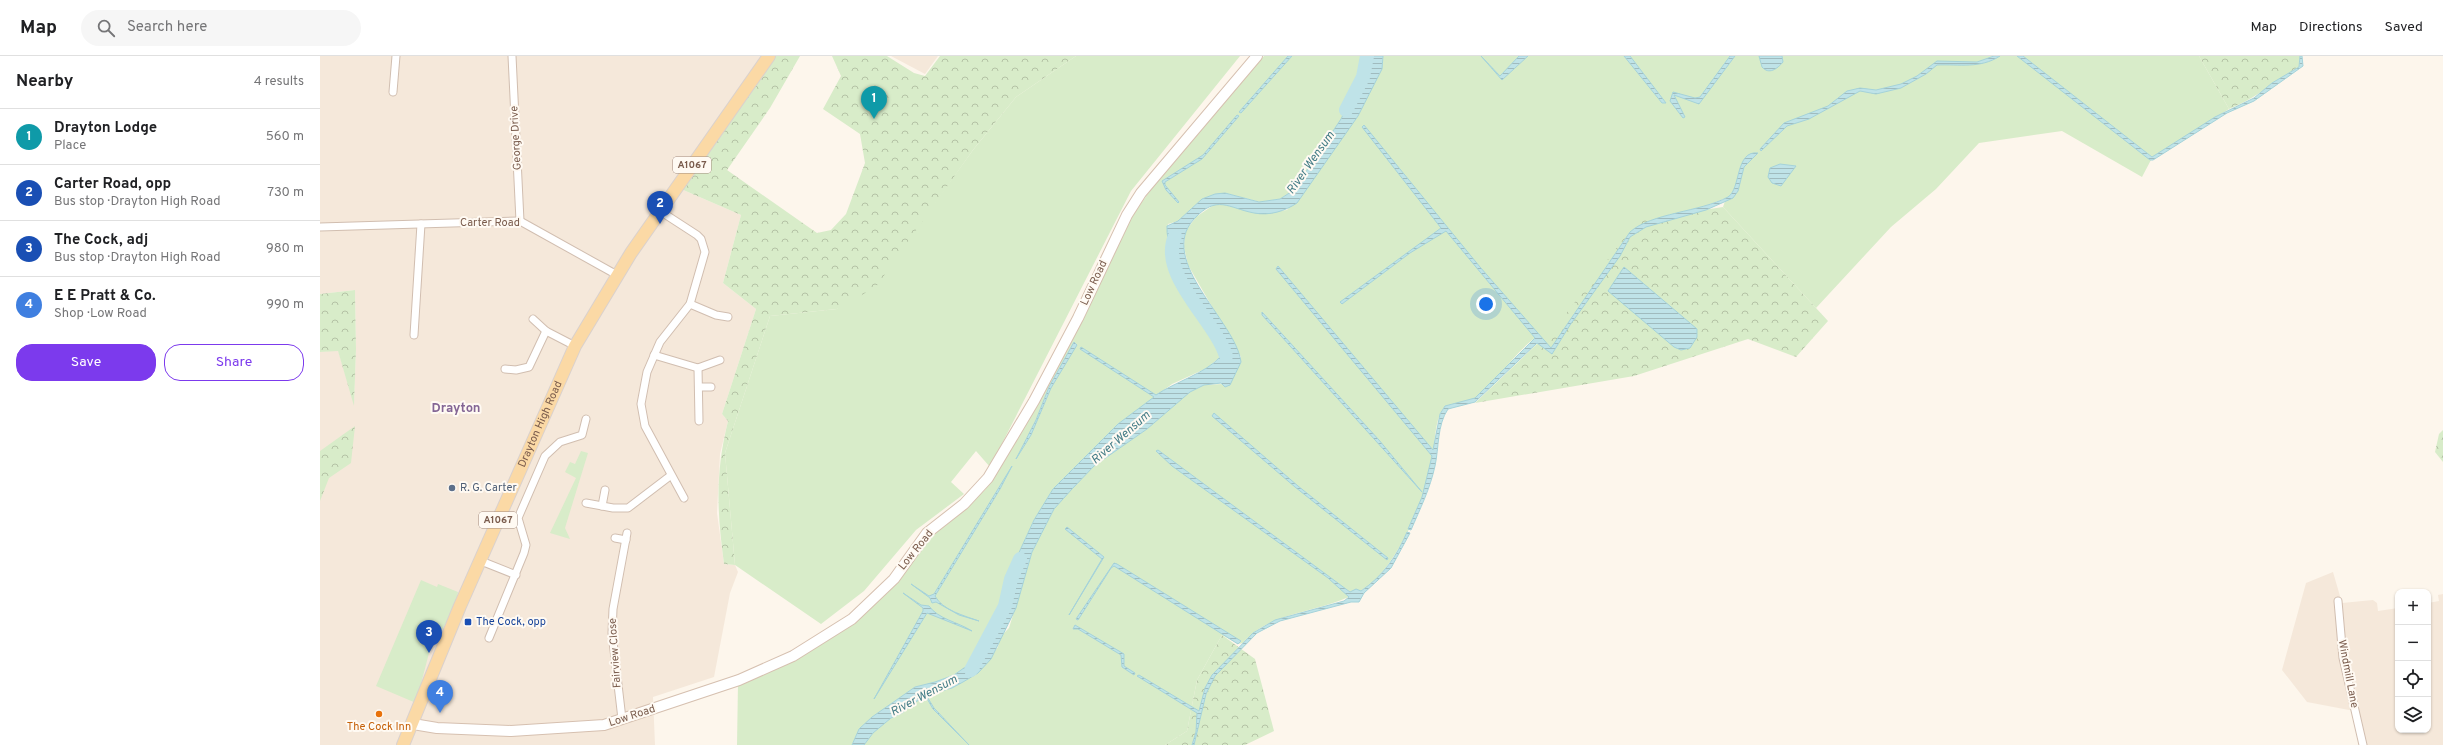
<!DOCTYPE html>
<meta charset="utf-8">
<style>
:root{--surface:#fff;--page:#f6f6f6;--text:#202124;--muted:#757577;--line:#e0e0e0;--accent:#7c3aed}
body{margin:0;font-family:Overpass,sans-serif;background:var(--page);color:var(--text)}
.controls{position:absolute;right:12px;bottom:12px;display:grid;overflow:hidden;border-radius:8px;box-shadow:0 1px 3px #0004}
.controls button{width:36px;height:36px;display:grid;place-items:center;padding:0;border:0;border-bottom:1px solid var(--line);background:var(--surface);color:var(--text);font:20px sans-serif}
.you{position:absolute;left:1166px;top:248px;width:14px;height:14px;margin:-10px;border:3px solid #fff;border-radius:50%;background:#1a73e8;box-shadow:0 0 0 6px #1a73e833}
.badge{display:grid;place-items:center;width:26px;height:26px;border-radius:50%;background:var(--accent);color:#fff;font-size:13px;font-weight:700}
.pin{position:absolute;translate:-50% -33px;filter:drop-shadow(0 1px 2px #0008)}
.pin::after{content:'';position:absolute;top:21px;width:14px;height:12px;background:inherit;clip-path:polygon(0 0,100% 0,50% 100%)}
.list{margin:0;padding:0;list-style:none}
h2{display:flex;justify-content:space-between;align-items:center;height:52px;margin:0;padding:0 16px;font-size:17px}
h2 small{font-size:13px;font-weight:400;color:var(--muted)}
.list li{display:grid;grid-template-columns:26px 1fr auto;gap:12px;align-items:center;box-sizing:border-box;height:56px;padding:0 16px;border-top:1px solid var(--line)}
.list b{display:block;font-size:15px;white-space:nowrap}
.list p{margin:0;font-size:13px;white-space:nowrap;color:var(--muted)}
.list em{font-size:13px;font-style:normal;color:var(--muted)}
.actions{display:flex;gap:8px;padding:12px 16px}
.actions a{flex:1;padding:9px 0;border:1px solid var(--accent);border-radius:16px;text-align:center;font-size:14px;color:var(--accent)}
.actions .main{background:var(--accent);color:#fff}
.icon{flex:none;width:22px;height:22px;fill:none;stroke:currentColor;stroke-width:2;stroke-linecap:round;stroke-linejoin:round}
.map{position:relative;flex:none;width:2123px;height:689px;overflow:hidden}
header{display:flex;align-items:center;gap:24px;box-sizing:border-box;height:56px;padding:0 20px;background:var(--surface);border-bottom:1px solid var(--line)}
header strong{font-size:19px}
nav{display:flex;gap:22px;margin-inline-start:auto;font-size:14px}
.search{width:280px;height:36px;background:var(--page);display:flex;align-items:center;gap:10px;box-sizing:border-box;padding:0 14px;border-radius:22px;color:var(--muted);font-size:15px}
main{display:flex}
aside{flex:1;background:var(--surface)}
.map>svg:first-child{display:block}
</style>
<header>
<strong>Map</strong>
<div class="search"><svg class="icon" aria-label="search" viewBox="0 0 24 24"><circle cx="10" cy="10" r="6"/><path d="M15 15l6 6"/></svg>Search here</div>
<nav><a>Map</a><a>Directions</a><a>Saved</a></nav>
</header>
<main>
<aside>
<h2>Nearby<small>4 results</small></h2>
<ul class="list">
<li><span class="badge" style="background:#0f9aa8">1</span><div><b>Drayton Lodge</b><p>Place</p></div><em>560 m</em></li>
<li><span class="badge" style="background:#1a4fb4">2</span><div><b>Carter Road, opp</b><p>Bus stop · Drayton High Road</p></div><em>730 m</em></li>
<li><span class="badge" style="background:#1a4fb4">3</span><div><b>The Cock, adj</b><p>Bus stop · Drayton High Road</p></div><em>980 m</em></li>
<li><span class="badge" style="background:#3f7fe0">4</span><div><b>E E Pratt &amp; Co.</b><p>Shop · Low Road</p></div><em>990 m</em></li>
</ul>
<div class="actions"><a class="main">Save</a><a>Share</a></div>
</aside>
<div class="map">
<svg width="2123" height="689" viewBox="0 0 2123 689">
<defs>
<pattern id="forest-crowns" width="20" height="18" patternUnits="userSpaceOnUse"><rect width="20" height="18" fill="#d8ecc9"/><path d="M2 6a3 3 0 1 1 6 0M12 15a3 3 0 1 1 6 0" fill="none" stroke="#b4c2a5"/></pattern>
<pattern id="water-rules" width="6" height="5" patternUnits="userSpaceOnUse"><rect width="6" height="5" fill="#bfe3e8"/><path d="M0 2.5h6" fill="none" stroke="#a0bbbe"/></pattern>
</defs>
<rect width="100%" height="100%" fill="#fdf6ec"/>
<g fill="#f5e8da">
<polygon points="0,0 445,0 361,133 421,159 403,227 436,253 402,358 408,365 400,398 397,457 404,508 415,509 418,516 410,537 394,621 333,641 335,689 0,689 0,296 18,294 34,348 36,293 35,234 0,238"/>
<polygon points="571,0 618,0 605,18"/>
<polygon points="2013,516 2022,547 2053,544 2057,547 2058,555 2078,552 2078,674 2108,674 2108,547 2119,545 2118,539 2123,538 2123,689 2046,689 2038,653 2029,654 1987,646 1962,614 1986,527"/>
</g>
<g fill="#d8ecc9">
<polygon points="756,0 920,0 811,135 670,411 656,395 631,426 644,438 596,474 544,535 501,568 415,509 405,397 450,260 517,253 606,159 653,94 696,41"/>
<path d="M 944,0 L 1052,0 L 1021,63 L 974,134 L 960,143 L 940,146 L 905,137 L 895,138 L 882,143 L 858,165 L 848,168 C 841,195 882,253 897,278 L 901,291 L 900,301 L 887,312 L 852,328 L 798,368 L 733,433 L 714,464 L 696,503 L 684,552 L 671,572 L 658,602 L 634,619 L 615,626 L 595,631 L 552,661 L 539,673 L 532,689 L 417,689 L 418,627 L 482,600 L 536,563 L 608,484 L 665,434 L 706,368 L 808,166 L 844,115 Z"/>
<path d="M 1063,0 L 1879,0 L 1909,53 L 1832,102 L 1822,121 L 1742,75 L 1659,87 L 1616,133 L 1571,171 L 1496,252 L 1403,151 L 1406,142 L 1375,154 L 1340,162 L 1231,292 L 1219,279 C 1194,296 1178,325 1154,343 C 1143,351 1126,343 1120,358 C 1114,373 1115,391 1112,406 C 1106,442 1082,496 1057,522 C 1021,559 954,549 923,587 L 918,588 L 902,579 L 877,624 L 867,675 L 845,689 L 544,689 L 553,677 L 571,662 L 582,657 L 600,642 L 632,632 L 658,617 L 678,591 L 680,581 L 689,572 L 712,496 L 734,453 L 752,433 L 774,410 L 827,373 L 870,336 L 884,329 L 903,328 L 921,301 L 868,209 L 864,191 L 865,176 L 876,161 L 895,148 L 906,148 L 940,157 L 967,154 L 1038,60 L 1063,8 Z"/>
<polygon points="261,395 268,397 245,472 250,483 230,477 256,422 245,416 250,406 255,408"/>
<polygon points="101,524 117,531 118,528 138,536 135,551 109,597 96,647 56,630"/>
</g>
<g fill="url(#forest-crowns)">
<path d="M 451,0 L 480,0 L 450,52 L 407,114 L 497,177 L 511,174 L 526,158 L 545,107 L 540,78 L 503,53 L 521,20 L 512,0 L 567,0 L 594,17 L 605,20 L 620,0 L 756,0 L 696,41 L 653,94 L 556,231 L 517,253 L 450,260 L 405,397 L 415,509 L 404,508 C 397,455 395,418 408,365 L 402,358 L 436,253 L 403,227 L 421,159 L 361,133 Z"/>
<path d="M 1879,0 L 1980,0 L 1979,11 C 1955,25 1935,43 1909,53 Z"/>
<polygon points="1403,151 1508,265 1476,301 1428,283 1314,320 1155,347 1238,268 1318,164"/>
<polygon points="35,234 36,293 34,350 18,295 0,296 0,238"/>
<polygon points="35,370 31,407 9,422 0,445 0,395"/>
<polygon points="2123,374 2123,406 2115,396 2119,378"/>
<polygon points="902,579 935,603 954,675 925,689 845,689 867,675 877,624"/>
</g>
<g fill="url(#water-rules)" stroke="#a5d3da">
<polygon points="968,0 972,0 921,57 919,56"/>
<path d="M 1052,0 L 1063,0 L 1062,13 L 1038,60 L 977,147 C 965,155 950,160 934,157 C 908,152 897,138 874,163 C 836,205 916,265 921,306 L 910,329 L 905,331 L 901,327 L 884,329 L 870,336 L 827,373 L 774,410 L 752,433 L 734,453 L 712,496 L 696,552 L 671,603 L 658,617 L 643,626 L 632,632 L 606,639 L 614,652 L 649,689 L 613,653 L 605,639 L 582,657 L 571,662 L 553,677 L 544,689 L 532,689 L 539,673 L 552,661 L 595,631 L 615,626 L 634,619 L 658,602 L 671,572 L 684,552 L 696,503 L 714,464 L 733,433 L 798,368 L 834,341 L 760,293 L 761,291 L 836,339 C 855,326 886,317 900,301 C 907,276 877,250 865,231 C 856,218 846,185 847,170 L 858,165 L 882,143 L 895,138 L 905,137 L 939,146 L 960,143 L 974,134 L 1021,63 Z"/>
<polygon points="1161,0 1180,20 1199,0 1208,0 1182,24"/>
<polygon points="1304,0 1310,0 1346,47 1342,47"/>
<polygon points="1410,0 1415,0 1379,48 1354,39 1365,61 1363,62 1350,45 1353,36 1375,42 1380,41"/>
<path d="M 1439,0 L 1462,0 L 1463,6 C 1457,13 1449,19 1442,11 Z"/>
<path d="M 1674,0 L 1680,0 C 1660,13 1639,8 1617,9 L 1606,18 L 1581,32 L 1556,38 L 1540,35 L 1489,63 L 1467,70 L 1441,95 L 1440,93 L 1464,67 L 1508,50 L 1527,35 L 1540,32 L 1556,34 L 1581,28 L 1597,20 L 1617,5 L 1657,6 Z"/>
<polygon points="1697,0 1703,0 1832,101 1895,61 1934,42 1952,27 1979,11 1980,0 1982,0 1983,10 1934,45 1907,57 1833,104 1830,104"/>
<polygon points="917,59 919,60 882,103 845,126 845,129 859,146 858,147 846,134 842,125 883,99"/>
<path d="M 1044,69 L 1160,211 L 1231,292 L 1310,176 C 1331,157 1380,156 1408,141 C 1421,133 1415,94 1438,97 L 1424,111 L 1418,135 L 1413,142 L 1386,154 L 1326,171 L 1310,181 L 1300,200 L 1250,269 L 1232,298 L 1217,287 L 1155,346 L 1128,353 C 1117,369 1119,392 1115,410 C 1110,433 1100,453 1091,474 L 1088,473 L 1102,441 L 1112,400 L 956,213 L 958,210 L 1113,394 L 1120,358 L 1125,350 L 1155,342 L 1215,282 L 1126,175 L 1090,197 L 1022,248 L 1020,246 L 1121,172 L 1042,71 Z"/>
<polygon points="1460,108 1476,110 1461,130 1452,127 1448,121 1450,112"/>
<polygon points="1304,211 1377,273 1377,281 1370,292 1361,294 1354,291 1288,235"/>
<polygon points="942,256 1059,384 1102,436 942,259"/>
<polygon points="754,286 757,289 731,332 711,379 696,403 716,364 729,331"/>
<polygon points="894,357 978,430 1068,502 1067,504 975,431 892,360"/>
<path d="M 838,394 L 1030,536 L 1036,533 L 1041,535 C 1063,520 1077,500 1087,476 L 1090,477 L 1071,512 L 1044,537 L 1039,546 L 1031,546 L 960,565 L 937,577 L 895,620 L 886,638 L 874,689 L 872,689 L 876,676 L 877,657 L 817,620 L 819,619 L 879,655 L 885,632 L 892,619 L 933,577 L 955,564 L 1024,545 L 1029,541 L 1008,522 L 852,410 L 836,395 Z"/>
<path d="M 692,410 L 680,433 L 615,540 C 622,554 645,560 659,565 L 639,559 L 616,546 L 612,547 L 610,542 L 591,528 L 609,540 L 614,538 Z"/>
<polygon points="747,471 784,501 749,559 782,503 745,473"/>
<polygon points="794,507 797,508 921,585 918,588 794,510 791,512 758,564 756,563"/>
<path d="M 583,537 L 601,549 L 609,550 C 618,563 638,566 652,575 L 607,557 L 554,643 L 603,555 L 603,552 Z"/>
<polygon points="755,569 804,598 804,610 815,617 814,619 802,611 801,599 758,573 753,573"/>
</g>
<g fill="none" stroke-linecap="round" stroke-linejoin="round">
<g stroke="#bfe3e8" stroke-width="14">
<polyline points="1026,54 1043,21 1047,0"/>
<path d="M 855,180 C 838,219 895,264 906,300"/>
<polyline points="651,614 685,550 691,523 700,503"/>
</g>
<g stroke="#d1beb0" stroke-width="9">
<g id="street">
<polyline points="192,0 200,165"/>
<polyline points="73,36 76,0"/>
<polyline points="340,155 377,179 381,183 385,196 370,248 340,286 327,316 321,348 325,370 364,442"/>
<polyline points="0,171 200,165 297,219"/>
<polyline points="370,248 396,259 408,261"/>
<polyline points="213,263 226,275 255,290"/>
<polyline points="94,279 101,168"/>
<polyline points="334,299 378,312 400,304"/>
<polyline points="378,312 379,365"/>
<polyline points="185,313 196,314 209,311 226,275"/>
<polyline points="379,331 391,331"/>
<polyline points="266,447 293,452 308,452 350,420"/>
<polyline points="282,450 285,434"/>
<polyline points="295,482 306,484"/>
<polyline points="161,505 196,519"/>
<polyline points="2018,545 2023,602 2043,689"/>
<polyline points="169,582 204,497 206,489 198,462 225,400 240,386 262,379 266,363"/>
<polyline points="302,663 292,577 293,553 307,477"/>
</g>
</g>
<g stroke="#d6c0b0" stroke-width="12">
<polyline id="secondary" points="93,668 117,672 191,675 284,669 419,624 473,600 532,563 574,523 607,477 644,448 668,422 714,345 758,262 807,159 821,137 937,0"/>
</g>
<g stroke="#dad1cd" stroke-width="14">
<g id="primary">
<path id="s1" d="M 83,689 L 140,550 L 255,290 L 311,197 L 449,0"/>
</g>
</g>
<use href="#street" stroke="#fff" stroke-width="7"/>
<use href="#secondary" stroke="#fff" stroke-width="10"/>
<use href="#primary" stroke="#fbd9a5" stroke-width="12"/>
</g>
<circle fill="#5c6f8a" stroke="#fffaf3" stroke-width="1.5" cx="132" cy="432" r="4"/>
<rect fill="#1a4fb4" stroke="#fffaf3" stroke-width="1.5" x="144" y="562" width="8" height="8" rx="2"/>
<circle fill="#e8710a" stroke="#fffaf3" stroke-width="1.5" cx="59" cy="658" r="4"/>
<g text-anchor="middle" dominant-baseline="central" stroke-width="4" stroke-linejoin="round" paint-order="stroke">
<g fill="#fffaf3" stroke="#a28b7f" stroke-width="1">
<rect x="353" y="101" width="38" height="16" rx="3"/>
<rect x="159" y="456" width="38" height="16" rx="3"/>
</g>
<g font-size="10" font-weight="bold" fill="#7a5c4d">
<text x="372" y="109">A1067</text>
<text x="178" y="464">A1067</text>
</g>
<g font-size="11" fill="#7a5c4d" stroke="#fffaf3">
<text transform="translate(196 82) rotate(-93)">George Drive</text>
<text x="170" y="167">Carter Road</text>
<text transform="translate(774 227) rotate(-65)">Low Road</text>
<text stroke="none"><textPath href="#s1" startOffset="349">Drayton High Road</textPath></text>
<text transform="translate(596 494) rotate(-51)">Low Road</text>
<text transform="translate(295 597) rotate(-94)">Fairview Close</text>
<text transform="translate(2028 618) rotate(79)">Windmill Lane</text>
<text transform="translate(312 660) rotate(-18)">Low Road</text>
</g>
<g font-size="11" fill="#4e5e75" stroke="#fffaf3" text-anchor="start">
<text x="140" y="432">R. G. Carter</text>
</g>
<g font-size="11" fill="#164399" stroke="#fffaf3" text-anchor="start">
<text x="156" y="566">The Cock, opp</text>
</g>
<g font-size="11" fill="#c56008" stroke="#fffaf3">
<text x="59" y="671">The Cock Inn</text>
</g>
<g font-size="12" font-style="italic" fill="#437c86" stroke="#fffaf3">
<text transform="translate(991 107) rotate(-55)">River Wensum</text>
<text transform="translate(801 382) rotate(-41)">River Wensum</text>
<text transform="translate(604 640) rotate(-28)">River Wensum</text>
</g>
<g font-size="13" font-weight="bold" fill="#846695" stroke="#fffaf3">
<text x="136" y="353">Drayton</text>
</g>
</g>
</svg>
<div class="controls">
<button>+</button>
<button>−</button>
<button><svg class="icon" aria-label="locate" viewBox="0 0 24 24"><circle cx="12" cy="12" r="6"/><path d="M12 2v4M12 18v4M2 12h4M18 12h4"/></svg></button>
<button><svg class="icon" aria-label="layers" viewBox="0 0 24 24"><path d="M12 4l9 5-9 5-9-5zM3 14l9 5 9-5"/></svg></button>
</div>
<div class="you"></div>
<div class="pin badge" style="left:554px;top:63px;background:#0f9aa8">1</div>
<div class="pin badge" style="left:340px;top:168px;background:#1a4fb4">2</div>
<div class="pin badge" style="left:109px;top:597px;background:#1a4fb4">3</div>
<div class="pin badge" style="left:120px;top:657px;background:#3f7fe0">4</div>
</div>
</main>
